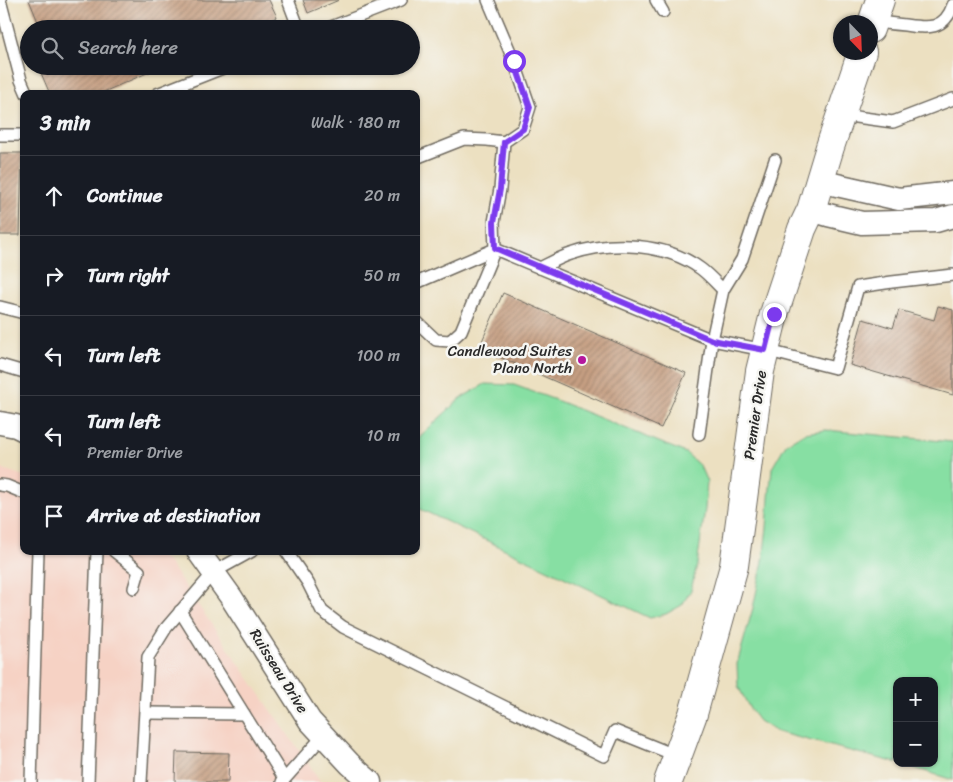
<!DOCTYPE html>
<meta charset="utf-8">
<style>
:root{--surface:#171b24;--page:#20242c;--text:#f1f3f6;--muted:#9ea1a6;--line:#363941}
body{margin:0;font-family:Sriracha,sans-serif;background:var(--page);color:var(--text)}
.controls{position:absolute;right:15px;bottom:15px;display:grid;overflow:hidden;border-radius:10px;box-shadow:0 1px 4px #0004}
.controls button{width:45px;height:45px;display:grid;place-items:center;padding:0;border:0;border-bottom:1px solid var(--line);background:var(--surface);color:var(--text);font:25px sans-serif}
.compass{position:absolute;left:833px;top:15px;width:45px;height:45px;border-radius:50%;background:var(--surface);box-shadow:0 1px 4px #0004;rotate:157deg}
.stop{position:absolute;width:15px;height:15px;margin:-11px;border:4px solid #7c3aed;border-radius:50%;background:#fff}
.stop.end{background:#7c3aed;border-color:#fff;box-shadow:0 1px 5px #0008}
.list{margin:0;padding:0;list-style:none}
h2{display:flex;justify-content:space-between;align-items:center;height:65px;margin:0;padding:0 20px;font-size:21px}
h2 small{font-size:16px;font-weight:400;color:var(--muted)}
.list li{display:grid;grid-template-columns:32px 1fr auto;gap:15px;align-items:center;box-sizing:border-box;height:80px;padding:0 20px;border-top:1px solid var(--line)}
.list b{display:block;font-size:19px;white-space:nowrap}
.list p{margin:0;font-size:16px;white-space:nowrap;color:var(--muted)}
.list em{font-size:16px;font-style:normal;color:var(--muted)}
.icon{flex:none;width:28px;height:28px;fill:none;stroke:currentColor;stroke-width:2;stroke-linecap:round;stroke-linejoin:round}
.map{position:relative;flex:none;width:953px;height:782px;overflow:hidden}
.search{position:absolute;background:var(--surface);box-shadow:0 1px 4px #0004;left:20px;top:20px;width:400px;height:55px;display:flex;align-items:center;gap:12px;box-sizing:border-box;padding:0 18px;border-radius:28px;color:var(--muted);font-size:19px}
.panel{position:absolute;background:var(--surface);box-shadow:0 1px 4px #0004;left:20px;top:90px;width:400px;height:465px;border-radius:10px}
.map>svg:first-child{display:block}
</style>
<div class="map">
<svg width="953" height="782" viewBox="0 0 953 782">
<defs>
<pattern id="building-hatch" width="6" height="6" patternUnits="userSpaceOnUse" patternTransform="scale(1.25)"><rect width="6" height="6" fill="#c69f82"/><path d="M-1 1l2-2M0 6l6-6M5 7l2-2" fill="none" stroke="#a1826b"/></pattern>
</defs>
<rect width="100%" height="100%" fill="#f6f6f2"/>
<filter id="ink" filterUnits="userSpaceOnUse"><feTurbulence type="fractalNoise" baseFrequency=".02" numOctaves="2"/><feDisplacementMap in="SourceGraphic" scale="10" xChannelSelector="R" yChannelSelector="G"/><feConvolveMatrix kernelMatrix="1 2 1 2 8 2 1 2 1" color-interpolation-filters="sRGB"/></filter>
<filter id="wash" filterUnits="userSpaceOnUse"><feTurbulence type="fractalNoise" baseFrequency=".0096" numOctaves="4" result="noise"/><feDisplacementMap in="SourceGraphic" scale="20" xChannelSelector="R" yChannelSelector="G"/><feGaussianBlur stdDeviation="1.12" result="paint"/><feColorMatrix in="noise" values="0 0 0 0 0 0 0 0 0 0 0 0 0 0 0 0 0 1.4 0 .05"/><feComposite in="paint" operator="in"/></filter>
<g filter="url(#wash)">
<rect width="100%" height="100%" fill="#ece0c1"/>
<polygon fill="#f6d2c4" points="0,468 24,476 24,551 155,551 169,563 321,782 0,782"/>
<g fill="#87dfa3" stroke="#598567">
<polygon points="485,384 514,385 561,402 686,453 700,466 707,482 705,509 697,565 691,590 682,605 666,614 650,618 416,507 416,440 461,398"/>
<polygon points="826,430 953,442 953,780 899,763 934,763 934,681 897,681 897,763 777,732 759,721 750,709 738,686 737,664 753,608 763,561 767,527 769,498 772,468 786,444 804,433"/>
</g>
<g id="blocks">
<g fill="url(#building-hatch)">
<polygon points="29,0 269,0 277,17 250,29 41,29"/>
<polygon points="303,0 339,0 308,13"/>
<polygon points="38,66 163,66 99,94 50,94"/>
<polygon points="0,153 22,153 20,235 0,235"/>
<polygon points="503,293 686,373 661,428 479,348"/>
<polygon points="938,306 953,310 953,395 850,365 863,319 893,328 899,310 934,320"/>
<polygon points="176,752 229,753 228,782 175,782"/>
</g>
</g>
</g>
<g filter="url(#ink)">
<use href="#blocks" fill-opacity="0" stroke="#6f6a60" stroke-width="1"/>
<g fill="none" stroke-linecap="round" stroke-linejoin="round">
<g stroke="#6f6a60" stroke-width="14">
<g id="lane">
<polyline points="0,0 21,80 27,94"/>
<polyline points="288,0 299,29"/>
<polyline points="488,0 514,61 530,107 523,129 504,142 500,189 494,222 495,249 712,340 723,290 742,259 775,160"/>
<polyline points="656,0 663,12"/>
<path d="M 873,21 C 884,23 894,24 905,25 C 927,28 944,31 953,5"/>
<polyline points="326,29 401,0"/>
<polyline points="157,94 228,66"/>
<polyline points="841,115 893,122 953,99"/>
<polyline points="0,135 24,135"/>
<polyline points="416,158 464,139 487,140 504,142"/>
<path d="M 540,268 C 550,263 561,257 571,254 C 611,240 666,243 701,269 C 709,275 716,283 723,290"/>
<polyline points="416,283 495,249"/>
<polyline points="0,307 24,313"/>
<polyline points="416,321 436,340 450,341 461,331 495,249"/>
<polyline points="0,365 24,372"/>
<polyline points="699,434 712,340 765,350 835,368 858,287 892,282 953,275"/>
<polyline points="0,485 7,486 24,493"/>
<polyline points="114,551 139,571 134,588"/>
<polyline points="286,551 308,583 322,611 343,627 604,756 615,731 677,756"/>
<polyline points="180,611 284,778"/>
<polyline points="146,713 244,714"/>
<polyline points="31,782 38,551"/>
<polyline points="88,782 97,551"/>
<polyline points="141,782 148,657 166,628 214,572 252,551"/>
<polyline points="282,782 324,735"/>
</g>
</g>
<g stroke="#6f6a60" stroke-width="25">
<g id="street">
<polyline points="819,181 899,199 953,193"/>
<polyline points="811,210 828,215 862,223 936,221 953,216"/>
<polyline points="0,423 16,426 24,430"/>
<polyline points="198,551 231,597 310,721 350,764 370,782"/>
</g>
</g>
<g stroke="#6f6a60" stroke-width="30">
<g id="secondary">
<polyline points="870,29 880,0"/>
<polyline points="668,782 693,714 734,566 760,371 774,314 802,229 811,210 830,147 862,52"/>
</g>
</g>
<use href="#lane" stroke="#fff" stroke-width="11"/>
<use href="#street" stroke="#fff" stroke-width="22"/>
<use href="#secondary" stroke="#fff" stroke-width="28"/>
</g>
</g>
<g fill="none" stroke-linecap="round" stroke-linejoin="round" filter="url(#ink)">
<polyline stroke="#7c3aed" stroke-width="6" points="514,61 530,107 523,129 504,142 500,189 494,222 495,248 712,340 765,350 774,314"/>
</g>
<circle fill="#b5179e" stroke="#f6f6f2" stroke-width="2" cx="582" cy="360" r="5"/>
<g text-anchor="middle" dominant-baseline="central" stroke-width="5" stroke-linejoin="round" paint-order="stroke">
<g font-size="15" fill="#2b2b2b" stroke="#f6f6f2" text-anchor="end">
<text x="572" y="351">Candlewood Suites<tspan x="572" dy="17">Plano North</tspan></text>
</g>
<g font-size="15" fill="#2b2b2b" stroke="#f6f6f2">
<text transform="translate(755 415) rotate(-82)">Premier Drive</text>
<text transform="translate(279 671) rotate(58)">Ruisseau Drive</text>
</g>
</g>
</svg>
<div class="controls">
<button>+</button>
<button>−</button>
</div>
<svg class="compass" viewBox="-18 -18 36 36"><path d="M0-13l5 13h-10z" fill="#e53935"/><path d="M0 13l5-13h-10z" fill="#9ea1a6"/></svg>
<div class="stop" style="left:514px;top:61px"></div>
<div class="stop end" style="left:774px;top:314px"></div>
<div class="search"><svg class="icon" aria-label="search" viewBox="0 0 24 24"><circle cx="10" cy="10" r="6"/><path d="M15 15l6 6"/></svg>Search here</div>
<section class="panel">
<h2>3 min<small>Walk · 180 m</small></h2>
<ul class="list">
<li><svg class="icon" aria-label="ahead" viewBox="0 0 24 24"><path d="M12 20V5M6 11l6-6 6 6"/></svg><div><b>Continue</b></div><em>20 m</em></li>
<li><svg class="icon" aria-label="right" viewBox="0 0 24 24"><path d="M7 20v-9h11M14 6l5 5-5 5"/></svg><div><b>Turn right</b></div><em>50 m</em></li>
<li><svg class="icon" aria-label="left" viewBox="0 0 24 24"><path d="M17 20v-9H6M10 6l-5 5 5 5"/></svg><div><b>Turn left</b></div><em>100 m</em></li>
<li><svg class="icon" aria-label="left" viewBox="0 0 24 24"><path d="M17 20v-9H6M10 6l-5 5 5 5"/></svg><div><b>Turn left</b><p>Premier Drive</p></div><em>10 m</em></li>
<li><svg class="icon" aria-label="arrive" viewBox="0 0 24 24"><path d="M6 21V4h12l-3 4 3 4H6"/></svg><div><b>Arrive at destination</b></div></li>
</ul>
</section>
</div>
